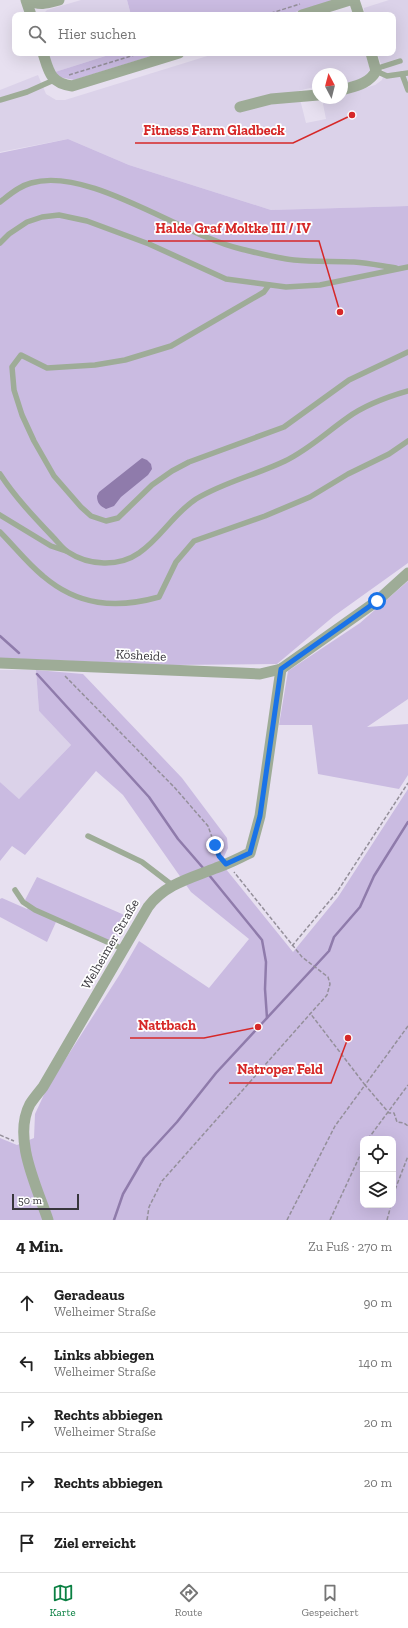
<!DOCTYPE html>
<html lang="de">
<meta charset="utf-8">
<style>
:root{--surface:#fff;--page:#f6f6f6;--text:#222;--muted:#767676;--line:#e0e0e0;--accent:#0b8043}
body{margin:0;font-family:"Zilla Slab",serif;background:var(--page);color:var(--text)}
.controls{position:absolute;right:12px;bottom:12px;display:grid;overflow:hidden;border-radius:8px;box-shadow:0 4px 16px #0002}
.controls button{width:36px;height:36px;display:grid;place-items:center;padding:0;border:0;border-bottom:1px solid var(--line);background:var(--surface);color:var(--text);font:20px sans-serif}
.compass{position:absolute;left:312px;top:68px;width:36px;height:36px;border-radius:50%;background:var(--surface);box-shadow:0 4px 16px #0002;rotate:353deg}
.scale{position:absolute;left:12px;bottom:10px;width:67px;box-sizing:border-box;padding-left:4px;border:2px solid #38363c;border-top:0;font-size:11px;line-height:14px;white-space:nowrap;color:#38363c;-webkit-text-stroke:3px #fff;paint-order:stroke}
.stop{position:absolute;width:12px;height:12px;margin:-9px;border:3px solid #1a73e8;border-radius:50%;background:#fff}
.stop.end{background:#1a73e8;border-color:#fff;box-shadow:0 1px 4px #0008}
.list{margin:0;padding:0;list-style:none}
h2{display:flex;justify-content:space-between;align-items:center;height:52px;margin:0;padding:0 16px;font-size:17px}
h2 small{font-size:13px;font-weight:400;color:var(--muted)}
.list li{display:grid;grid-template-columns:26px 1fr auto;gap:12px;align-items:center;box-sizing:border-box;height:60px;padding:0 16px;border-top:1px solid var(--line)}
.list b{display:block;font-size:15px;white-space:nowrap}
.list p{margin:0;font-size:13px;white-space:nowrap;color:var(--muted)}
.list em{font-size:13px;font-style:normal;color:var(--muted)}
.icon{flex:none;width:22px;height:22px;fill:none;stroke:currentColor;stroke-width:2;stroke-linecap:round;stroke-linejoin:round}
.map{position:relative;flex:none;width:408px;height:1220px;overflow:hidden}
.search{position:absolute;background:var(--surface);box-shadow:0 4px 16px #0002;left:12px;right:12px;top:12px;height:44px;display:flex;align-items:center;gap:10px;box-sizing:border-box;padding:0 14px;border-radius:8px;color:var(--muted);font-size:15px}
.sheet{height:352px;background:var(--surface)}
nav{display:flex;justify-content:space-around;align-items:center;box-sizing:border-box;height:56px;border-top:1px solid var(--line);background:var(--surface);font-size:11px;color:var(--muted)}
nav a{display:grid;justify-items:center;gap:2px}
nav .on{color:var(--accent)}
.map>svg:first-child{display:block}
</style>
<div class="map">
<svg width="408" height="1220" viewBox="0 0 408 1220">
<rect width="100%" height="100%" fill="#e7e0f0"/>
<g fill="#dbd2e9">
<polygon points="81,0 127,0 131,15 42,15 47,10"/>
<polygon points="389,0 408,0 408,206 271,210 129,165 68,139 0,152 0,90 38,75 46,94 56,100 65,100 217,53 366,53 370,70 364,77 357,81 342,83 342,74 318,74 318,86 298,91 306,123 326,119 323,104 325,100 342,98 342,95 375,85 382,80 384,72 377,53 393,53 393,15 365,15 364,10 364,8"/>
<polygon points="48,53 115,53 55,72"/>
<polygon points="0,670 36,670 39,711 71,745 19,799 0,782"/>
</g>
<g fill="#cabbe1" fill-rule="evenodd">
<polygon points="127,0 334,0 286,15 131,15"/>
<polygon points="115,53 161,53 74,80 59,77 55,72"/>
<polygon points="68,139 129,165 271,210 408,206 408,563 334,616 277,664 170,665 0,658 0,153"/>
<polygon points="408,581 408,699 367,727 408,724 408,775 399,789 318,774 312,725 279,725 288,671 360,623"/>
<path d="M 36,670 L 83,674 L 182,778 L 227,838 L 228,848 L 221,863 L 293,952 L 338,897 L 408,789 L 408,1220 L 0,1220 L 0,1138 L 17,1145 L 34,1138 L 35,1114 L 47,1088 L 120,974 L 139,941 L 209,988 L 249,939 L 191,892 L 123,795 L 96,771 L 25,855 L 12,846 L 0,861 L 0,782 L 19,799 L 71,745 L 39,711 ZM 363,1139 L 393,1139 L 393,1205 L 363,1205 Z"/>
<polygon points="37,877 129,917 111,946 56,922 47,942 0,917 0,899 2,898 27,909 30,905 25,900"/>
</g>
<path fill="#8f7bab" d="M 142,458 L 147,460 L 151,464 L 152,469 L 148,475 L 121,497 L 114,506 L 106,509 C 100,506 97,503 97,496 L 99,492 Z"/>
<g fill="none" stroke-linecap="round" stroke-linejoin="round">
<g stroke="#8f7bab" stroke-width="2.5">
<polyline points="0,636 19,653"/>
<polyline points="37,674 149,797 178,839 204,869"/>
<polyline points="209,875 262,940 266,962 265,989 267,1018"/>
<polyline points="114,1220 123,1194 144,1158 177,1122 216,1073 329,951 334,937 360,907 374,876 408,822"/>
</g>
<g stroke="#948f9a" stroke-width="1.5" stroke-dasharray="4 2" stroke-linecap="butt">
<polyline points="265,15 300,4"/>
<polyline points="69,75 141,53"/>
<polyline points="65,676 175,788 208,826 219,857"/>
<polyline points="292,946 337,892 408,783"/>
<polyline points="408,1026 365,1085 389,1113 394,1113 397,1122 404,1123 408,1126"/>
<polyline points="0,1135 14,1141"/>
<polyline points="368,1139 408,1085"/>
<polyline points="393,1195 408,1156"/>
<polyline points="147,1220 149,1207 162,1181 327,995 330,984 328,977 302,957 234,872"/>
<polyline points="287,1220 335,1126 365,1085 310,1013"/>
<polyline points="330,1220 363,1149"/>
<polyline points="387,1220 391,1205"/>
</g>
<g stroke="#9eac97" stroke-width="5.5">
<polyline points="375,69 400,61"/>
<polyline points="376,71 387,76 408,73"/>
<polyline points="402,74 408,90"/>
<polyline points="0,100 27,92 54,80"/>
<path d="M 0,202 C 9,195 19,186 31,183 C 89,166 181,235 241,249 C 258,253 276,258 294,260 C 314,262 334,261 354,262 C 369,263 382,266 396,268"/>
<polyline points="0,243 9,234 27,222 42,217 59,215 87,221 149,244 226,279 286,287 320,285 408,267"/>
<polyline points="269,285 264,292 171,346 125,360 95,365 47,368 21,355 12,367 14,390 22,415 34,441 54,476 81,507 91,516 106,521 118,518 152,485 172,471 189,462 284,427 349,380 408,352"/>
<path d="M 0,474 C 15,497 34,517 53,537 C 58,542 62,548 68,552 C 89,566 119,567 139,553 C 162,537 172,515 196,499 C 224,482 256,475 285,461 C 308,450 327,432 347,418 C 365,405 387,397 408,391"/>
<polyline points="0,515 51,546 66,551"/>
<path d="M 0,532 C 14,546 27,563 43,576 C 78,606 116,609 159,597 L 176,562 L 194,541 L 265,516 L 310,497 L 348,474 L 389,454 L 408,441"/>
<polyline points="88,836 142,862 172,885"/>
<polyline points="15,890 23,902 35,910 123,949"/>
</g>
<g stroke="#9eac97" stroke-width="11">
<polyline points="26,0 31,15"/>
<path d="M 29,0 C 39,6 48,3 59,0"/>
<polyline points="354,0 359,15"/>
<polyline points="302,15 350,0"/>
<path d="M 43,53 C 49,72 50,83 72,86 L 179,53"/>
<path d="M 342,90 C 355,86 369,84 376,71 L 371,53"/>
<polyline points="240,107 271,99 318,95"/>
<path d="M 48,1220 C 37,1187 12,1138 30,1104 C 34,1098 39,1092 43,1087 L 148,907 C 165,884 191,878 216,868 C 228,864 239,858 250,853 L 260,816 L 281,669"/>
</g>
<polyline stroke="#9eac97" stroke-width="11" points="0,663 240,673 260,674 281,669 377,601 408,573"/>
</g>
<g fill="none" stroke-linecap="round" stroke-linejoin="round">
<polyline stroke="#1a73e8" stroke-width="5" points="215,845 219,856 226,864 250,853 260,816 281,669 377,601"/>
</g>
<g text-anchor="middle" dominant-baseline="central" stroke-width="3.5" stroke-linejoin="round" paint-order="stroke">
<g font-size="13" fill="#38363c" stroke="#fff">
<text transform="translate(141 655) rotate(3)">Kösheide</text>
<text transform="translate(110 944) rotate(-60)">Welheimer Straße</text>
</g>
</g>
<path fill="none" stroke="#d62828" stroke-width="1.5" d="M352 115L293 143H135M340 312L319 241H148M258 1027L204 1038H130M348 1038L331 1083H229"/>
<g fill="#d62828" stroke="#fff" stroke-width="1.5">
<circle cx="352" cy="115" r="4"/>
<circle cx="340" cy="312" r="4"/>
<circle cx="258" cy="1027" r="4"/>
<circle cx="348" cy="1038" r="4"/>
</g>
<g font-size="14" text-anchor="middle" font-weight="bold" fill="#d62828" stroke="#fff" stroke-width="3.5" stroke-linejoin="round" paint-order="stroke">
<text x="214" y="135">Fitness Farm Gladbeck</text>
<text x="233" y="233">Halde Graf Moltke III / IV</text>
<text x="167" y="1030">Nattbach</text>
<text x="280" y="1074">Natroper Feld</text>
</g>
</svg>
<div class="controls">
<button><svg class="icon" aria-label="locate" viewBox="0 0 24 24"><circle cx="12" cy="12" r="6"/><path d="M12 2v4M12 18v4M2 12h4M18 12h4"/></svg></button>
<button><svg class="icon" aria-label="layers" viewBox="0 0 24 24"><path d="M12 4l9 5-9 5-9-5zM3 14l9 5 9-5"/></svg></button>
</div>
<svg class="compass" viewBox="-18 -18 36 36"><path d="M0-13l5 13h-10z" fill="#e53935"/><path d="M0 13l5-13h-10z" fill="#767676"/></svg>
<div class="scale">50 m</div>
<div class="stop" style="left:377px;top:601px"></div>
<div class="stop end" style="left:215px;top:845px"></div>
<div class="search"><svg class="icon" aria-label="search" viewBox="0 0 24 24"><circle cx="10" cy="10" r="6"/><path d="M15 15l6 6"/></svg>Hier suchen</div>
</div>
<section class="sheet">
<h2>4 Min.<small>Zu Fuß · 270 m</small></h2>
<ul class="list">
<li><svg class="icon" aria-label="ahead" viewBox="0 0 24 24"><path d="M12 20V5M6 11l6-6 6 6"/></svg><div><b>Geradeaus</b><p>Welheimer Straße</p></div><em>90 m</em></li>
<li><svg class="icon" aria-label="left" viewBox="0 0 24 24"><path d="M17 20v-9H6M10 6l-5 5 5 5"/></svg><div><b>Links abbiegen</b><p>Welheimer Straße</p></div><em>140 m</em></li>
<li><svg class="icon" aria-label="right" viewBox="0 0 24 24"><path d="M7 20v-9h11M14 6l5 5-5 5"/></svg><div><b>Rechts abbiegen</b><p>Welheimer Straße</p></div><em>20 m</em></li>
<li><svg class="icon" aria-label="right" viewBox="0 0 24 24"><path d="M7 20v-9h11M14 6l5 5-5 5"/></svg><div><b>Rechts abbiegen</b></div><em>20 m</em></li>
<li><svg class="icon" aria-label="arrive" viewBox="0 0 24 24"><path d="M6 21V4h12l-3 4 3 4H6"/></svg><div><b>Ziel erreicht</b></div></li>
</ul>
</section>
<nav>
<a class="on"><svg class="icon" aria-label="map" viewBox="0 0 24 24"><path d="M3 6l6-2 6 2 6-2v14l-6 2-6-2-6 2zM9 4v14M15 6v14"/></svg>Karte</a>
<a><svg class="icon" aria-label="directions" viewBox="0 0 24 24"><path d="M12 3l9 9-9 9-9-9zM9 14v-3h6M13 9l2 2-2 2"/></svg>Route</a>
<a><svg class="icon" aria-label="saved" viewBox="0 0 24 24"><path d="M7 4h10v16l-5-4-5 4z"/></svg>Gespeichert</a>
</nav>
